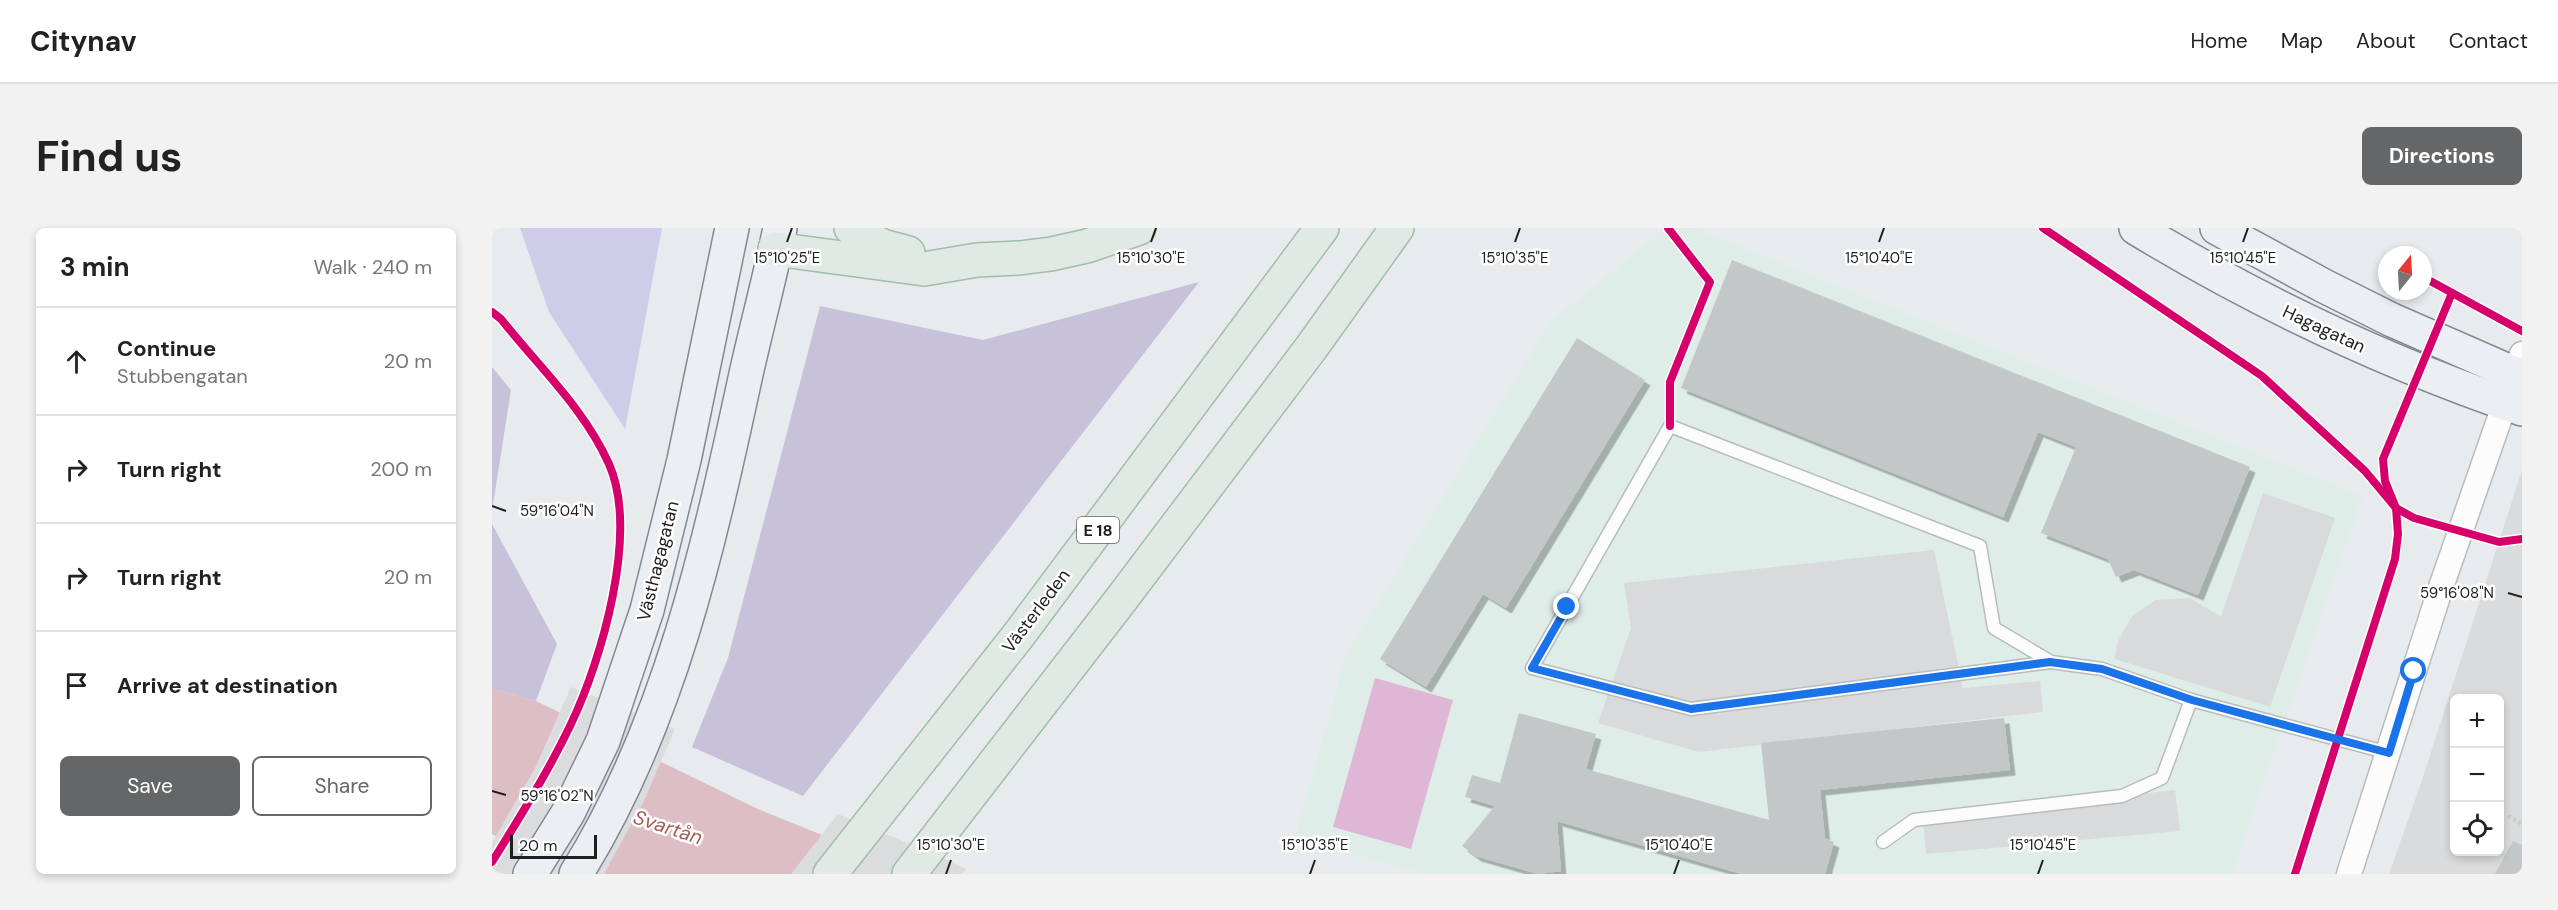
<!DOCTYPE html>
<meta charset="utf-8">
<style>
:root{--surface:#fff;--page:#f2f2f2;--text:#222;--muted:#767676;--line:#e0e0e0;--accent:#656667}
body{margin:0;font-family:"DM Sans",sans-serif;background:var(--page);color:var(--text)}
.controls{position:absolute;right:18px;bottom:18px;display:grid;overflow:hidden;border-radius:9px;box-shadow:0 3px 9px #0003}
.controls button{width:54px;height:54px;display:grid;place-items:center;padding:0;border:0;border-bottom:2px solid var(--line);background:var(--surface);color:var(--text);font:30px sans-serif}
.compass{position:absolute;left:1886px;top:18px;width:54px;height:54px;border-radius:50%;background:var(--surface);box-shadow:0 3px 9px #0003;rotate:18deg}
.scale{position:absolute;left:18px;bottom:15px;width:87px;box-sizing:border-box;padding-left:6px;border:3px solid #1f1f1f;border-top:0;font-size:16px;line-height:21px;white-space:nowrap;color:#1f1f1f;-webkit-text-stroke:4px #fff;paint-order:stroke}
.stop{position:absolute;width:18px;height:18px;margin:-14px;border:4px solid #1a73e8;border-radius:50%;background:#fff}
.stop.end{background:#1a73e8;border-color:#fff;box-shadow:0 2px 6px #0008}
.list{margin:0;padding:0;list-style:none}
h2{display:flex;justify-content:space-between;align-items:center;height:78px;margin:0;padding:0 24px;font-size:26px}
h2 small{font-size:20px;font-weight:400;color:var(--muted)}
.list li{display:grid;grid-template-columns:39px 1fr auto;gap:18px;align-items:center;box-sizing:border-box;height:108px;padding:0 24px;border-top:2px solid var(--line)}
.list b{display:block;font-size:22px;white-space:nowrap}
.list p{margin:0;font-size:20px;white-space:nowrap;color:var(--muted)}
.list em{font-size:20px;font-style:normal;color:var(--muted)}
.actions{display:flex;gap:12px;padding:18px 24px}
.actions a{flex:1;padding:14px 0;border:2px solid var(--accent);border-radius:9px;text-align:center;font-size:21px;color:var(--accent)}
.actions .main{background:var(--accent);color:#fff}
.icon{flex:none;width:33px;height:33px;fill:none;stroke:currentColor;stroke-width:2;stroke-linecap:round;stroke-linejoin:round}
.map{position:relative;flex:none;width:2030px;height:646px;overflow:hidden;border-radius:9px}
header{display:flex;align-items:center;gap:36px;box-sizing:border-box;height:84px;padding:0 30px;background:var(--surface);border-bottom:2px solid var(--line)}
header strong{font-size:28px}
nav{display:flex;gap:33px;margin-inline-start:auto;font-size:21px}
.intro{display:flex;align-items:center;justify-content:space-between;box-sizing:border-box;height:144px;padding:0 36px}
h1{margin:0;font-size:42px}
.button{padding:15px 27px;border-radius:9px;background:var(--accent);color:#fff;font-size:21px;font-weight:700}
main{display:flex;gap:36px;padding:0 36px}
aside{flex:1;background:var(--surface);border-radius:9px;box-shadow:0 3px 9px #0003}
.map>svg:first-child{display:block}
</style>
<header>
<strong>Citynav</strong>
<nav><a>Home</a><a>Map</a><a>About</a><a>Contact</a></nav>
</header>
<div class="intro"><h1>Find us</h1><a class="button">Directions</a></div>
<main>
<aside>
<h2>3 min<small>Walk · 240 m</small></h2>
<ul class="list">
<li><svg class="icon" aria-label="ahead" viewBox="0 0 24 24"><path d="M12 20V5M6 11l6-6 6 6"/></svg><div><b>Continue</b><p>Stubbengatan</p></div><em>20 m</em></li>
<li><svg class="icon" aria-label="right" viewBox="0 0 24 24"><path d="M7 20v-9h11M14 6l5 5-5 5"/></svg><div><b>Turn right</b></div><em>200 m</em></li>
<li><svg class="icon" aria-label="right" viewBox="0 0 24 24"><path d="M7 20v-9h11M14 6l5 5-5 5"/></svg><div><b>Turn right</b></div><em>20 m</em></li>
<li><svg class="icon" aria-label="arrive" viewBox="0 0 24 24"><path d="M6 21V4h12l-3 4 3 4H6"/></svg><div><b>Arrive at destination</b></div></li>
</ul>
<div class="actions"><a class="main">Save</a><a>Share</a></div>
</aside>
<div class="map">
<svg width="2030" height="646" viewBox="0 0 2030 646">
<defs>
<filter id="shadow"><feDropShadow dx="5.5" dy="5.5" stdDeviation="0" flood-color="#0004"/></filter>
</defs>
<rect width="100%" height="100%" fill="#e8ebed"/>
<path fill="#d9dbdc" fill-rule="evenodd" d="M 2030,242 L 2030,646 L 1897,646 L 1929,555 ZM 1962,470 L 2008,470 L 2008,624 L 1962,624 Z"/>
<polygon fill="#dfede9" points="1174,0 1202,0 1871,268 1740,646 932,646 803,610 854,427 1059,93"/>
<g fill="#d9dadb">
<polygon points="1771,265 1843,290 1778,479 1623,431 1625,415 1640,388 1663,372 1698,370 1729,389"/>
<polygon points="1442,322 1471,460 1548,453 1551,484 1207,524 1106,495 1139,400 1132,355"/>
<polygon points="1683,562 1688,603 1434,626 1431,591"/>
</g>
<polygon fill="#cecce8" points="28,0 170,0 133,201 57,84"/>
<g fill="#c8c1da">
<polygon points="707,54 311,568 200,519 236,430 328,78 491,112"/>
<polygon points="0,139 19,162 0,283"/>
<polygon points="0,296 65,416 44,473 0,461"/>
</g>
<polygon fill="#deb7d7" points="883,450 961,472 919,621 841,599"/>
<polygon fill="#ddbec4" points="0,461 44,473 268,582 427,646 78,646 0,606"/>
<g fill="#dbdcdd">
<polygon points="79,459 183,501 151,575 112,646 12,646 0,641 0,615 44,538"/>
<polygon points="346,586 435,623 474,641 470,646 299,646"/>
</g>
<g fill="#c4c7c8" filter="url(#shadow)">
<polygon points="1240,32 1758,239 1706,367 1642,342 1624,349 1616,331 1549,305 1584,219 1546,204 1511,289 1189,160"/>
<polygon points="1085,110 1153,152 1014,380 991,366 934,459 888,431"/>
<polygon points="1027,485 1104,506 1094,541 1277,592 1269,515 1512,490 1518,542 1328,562 1333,610 1342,614 1333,646 1250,646 1065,593 1069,643 1046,646 984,628 970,618 1003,578 973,569 980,547 1008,555"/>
<polygon points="2021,613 2030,617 2030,646 2003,646"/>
</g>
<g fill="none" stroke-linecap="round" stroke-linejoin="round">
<g stroke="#b9bbbc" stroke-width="15">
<g id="lane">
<polyline points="1559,434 1502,400 1488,318 1178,198 1040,440 1199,481 1559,434 1610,441 1699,472 1897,525"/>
<polyline points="1391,614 1422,592 1630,568 1670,550 1699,472"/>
</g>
</g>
<g stroke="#b9bbbc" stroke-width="27">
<g id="street">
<polyline points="2023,146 2030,126"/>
<polyline points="1857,646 1948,362 2013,175"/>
</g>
</g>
<g stroke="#828896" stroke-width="36">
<g id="secondary">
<path d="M 1644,0 C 1766,74 1895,135 2030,181"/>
<polyline points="1725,0 1832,58 1900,92 2030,149"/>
<polyline points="38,646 76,585 111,513 155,382 192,232 240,0"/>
<path d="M 84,646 C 178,496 217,317 254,146 C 265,97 278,49 288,0"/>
</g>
</g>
<g stroke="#a0beaa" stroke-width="36">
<g id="highway">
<polyline points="359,0 390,18 416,25"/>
<polyline points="283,21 432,41 485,32 527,30 559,26 595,18 647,0"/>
<polyline points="338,646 526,408 830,0"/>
<polyline points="417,646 628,373 819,120 905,0"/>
</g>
</g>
<polyline stroke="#c2cdca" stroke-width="4" stroke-dasharray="3 3" stroke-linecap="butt" points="2016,588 2030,596"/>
<use href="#lane" stroke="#fcfcfc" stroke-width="12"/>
<use href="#street" stroke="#fcfcfc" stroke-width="24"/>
<use href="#secondary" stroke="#ebeef3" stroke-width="33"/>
<use href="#highway" stroke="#e0e9e4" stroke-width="33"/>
<g stroke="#fff" stroke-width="11">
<g id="cycleway">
<polyline points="1176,0 1218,54 1178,154 1178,198"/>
<polyline points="1551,0 1770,148 1873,243 1904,280 1922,290 2007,314 2030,311"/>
<polyline points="1931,49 2030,103"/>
<path d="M 0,84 L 9,91 C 46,138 92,180 117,236 C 147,304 110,431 79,496 C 56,544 28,589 0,634"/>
<polyline points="1803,646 1903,331 1906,306 1904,280 1893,253 1891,231 1960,65"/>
</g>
</g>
<use href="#cycleway" stroke="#d6006c" stroke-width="8"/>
</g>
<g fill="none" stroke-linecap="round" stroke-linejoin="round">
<polyline stroke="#1a73e8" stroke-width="8" points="1075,379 1040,440 1199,481 1558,434 1610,441 1700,472 1897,525 1922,443"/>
</g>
<path fill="none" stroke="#1f1f1f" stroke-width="2" d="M 295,14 L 300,0M 659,14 L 664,0M 1023,14 L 1028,0M 1387,14 L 1392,0M 1751,14 L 1756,0M 0,278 L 14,283M 2016,365 L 2030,369M 0,563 L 14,567M 454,646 L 459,632M 818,646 L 823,632M 1182,646 L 1187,632M 1546,646 L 1551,632"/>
<g text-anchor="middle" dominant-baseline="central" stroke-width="5" stroke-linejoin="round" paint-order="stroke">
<rect fill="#fff" stroke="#626262" stroke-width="1.5" x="585" y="289" width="42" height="26" rx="4.5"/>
<g font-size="16" font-weight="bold" fill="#1f1f1f">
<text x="606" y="302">E 18</text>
</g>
<g font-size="18" fill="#1f1f1f" stroke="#fff">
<text transform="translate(1832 101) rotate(25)">Hagagatan</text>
<text transform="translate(166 333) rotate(-76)">Västhagagatan</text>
<text transform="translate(544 383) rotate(-53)">Västerleden</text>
</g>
<g font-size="20" font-style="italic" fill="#a55e55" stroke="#fff">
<text transform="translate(176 599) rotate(18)">Svartån</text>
</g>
</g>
<g font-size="15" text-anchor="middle" fill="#1f1f1f" stroke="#fff" stroke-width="5" stroke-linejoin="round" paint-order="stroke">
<text x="295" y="35">15°10'25"E</text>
<text x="659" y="35">15°10'30"E</text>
<text x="1023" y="35">15°10'35"E</text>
<text x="1387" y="35">15°10'40"E</text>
<text x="1751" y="35">15°10'45"E</text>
<text x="65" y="288">59°16'04"N</text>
<text x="1965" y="370">59°16'08"N</text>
<text x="65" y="573">59°16'02"N</text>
<text x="459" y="622">15°10'30"E</text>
<text x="823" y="622">15°10'35"E</text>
<text x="1187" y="622">15°10'40"E</text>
<text x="1551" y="622">15°10'45"E</text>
</g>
</svg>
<div class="controls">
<button>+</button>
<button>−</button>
<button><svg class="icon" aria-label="locate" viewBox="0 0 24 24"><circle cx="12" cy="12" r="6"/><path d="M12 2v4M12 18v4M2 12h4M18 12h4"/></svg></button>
</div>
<svg class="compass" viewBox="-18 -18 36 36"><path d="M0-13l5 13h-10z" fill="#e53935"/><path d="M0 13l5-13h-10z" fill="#767676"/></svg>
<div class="scale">20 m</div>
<div class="stop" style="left:1922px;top:443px"></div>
<div class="stop end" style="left:1075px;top:379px"></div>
</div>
</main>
